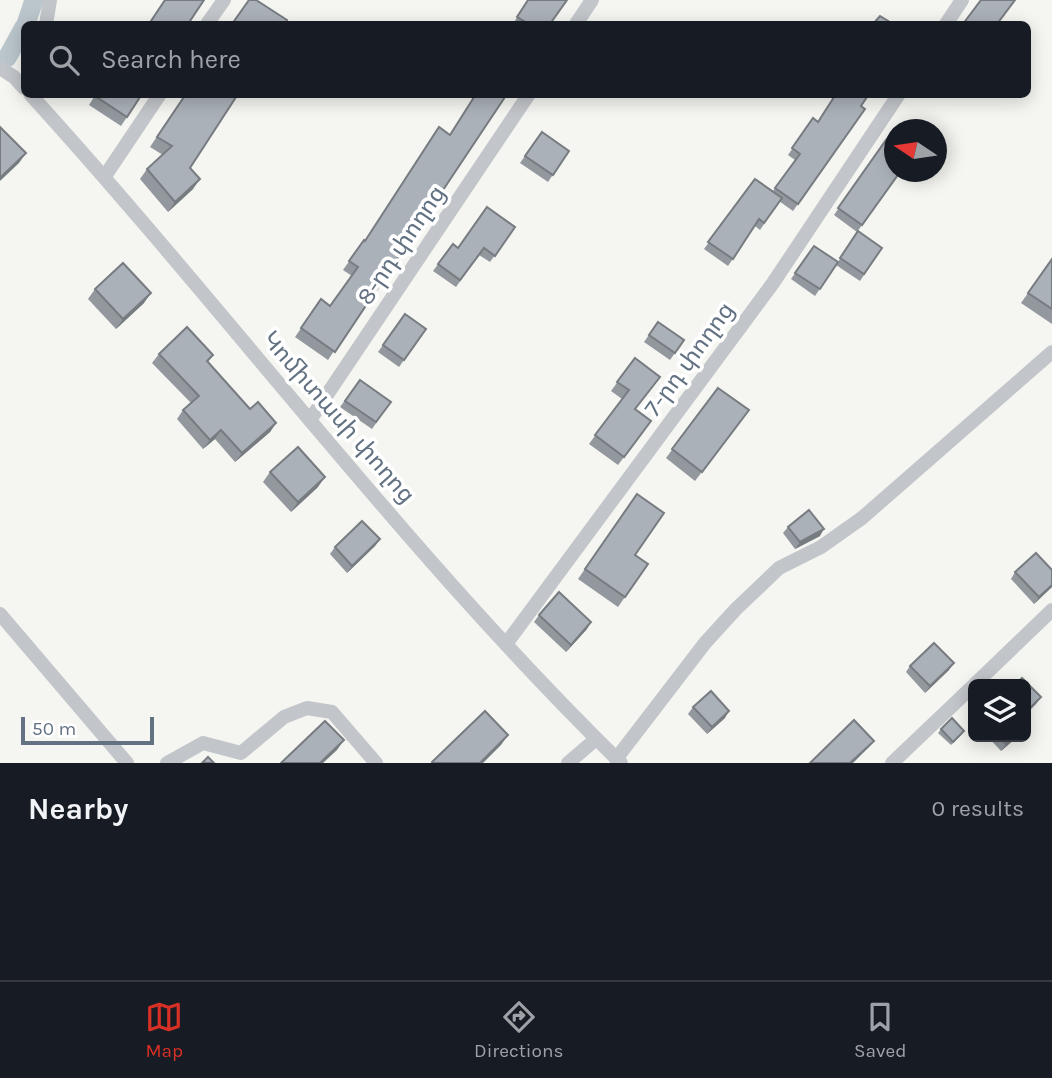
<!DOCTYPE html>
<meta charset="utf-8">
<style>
:root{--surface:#171b24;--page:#20242c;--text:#f1f3f6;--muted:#9ea1a6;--line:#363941;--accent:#d93025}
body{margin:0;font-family:Karla,"Noto Sans Armenian",sans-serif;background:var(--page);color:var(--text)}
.controls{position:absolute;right:21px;bottom:21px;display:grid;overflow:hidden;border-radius:10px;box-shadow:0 4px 18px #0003}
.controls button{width:63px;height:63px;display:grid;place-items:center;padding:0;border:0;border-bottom:2px solid var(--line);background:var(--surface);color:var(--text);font:35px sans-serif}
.compass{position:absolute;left:884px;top:119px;width:63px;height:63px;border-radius:50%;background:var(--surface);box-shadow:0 4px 18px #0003;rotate:283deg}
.scale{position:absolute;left:21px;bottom:18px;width:133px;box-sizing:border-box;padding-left:7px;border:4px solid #637283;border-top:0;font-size:19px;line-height:24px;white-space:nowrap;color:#637283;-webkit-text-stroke:5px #fff;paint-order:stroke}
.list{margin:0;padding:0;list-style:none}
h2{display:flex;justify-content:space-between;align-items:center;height:91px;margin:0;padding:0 28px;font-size:30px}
h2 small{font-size:23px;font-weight:400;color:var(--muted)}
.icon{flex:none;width:38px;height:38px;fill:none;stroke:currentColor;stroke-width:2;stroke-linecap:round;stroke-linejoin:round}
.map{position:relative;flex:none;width:1052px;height:763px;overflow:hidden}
.search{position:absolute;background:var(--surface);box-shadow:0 4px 18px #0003;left:21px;right:21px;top:21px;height:77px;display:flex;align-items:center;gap:18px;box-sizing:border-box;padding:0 24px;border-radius:10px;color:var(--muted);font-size:26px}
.sheet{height:217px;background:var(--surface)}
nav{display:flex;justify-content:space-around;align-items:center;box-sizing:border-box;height:98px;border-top:2px solid var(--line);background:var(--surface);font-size:19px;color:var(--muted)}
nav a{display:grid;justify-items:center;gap:4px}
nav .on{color:var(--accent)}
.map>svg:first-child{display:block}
</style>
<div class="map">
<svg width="1052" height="763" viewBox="0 0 1052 763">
<rect width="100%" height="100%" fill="#f5f5f1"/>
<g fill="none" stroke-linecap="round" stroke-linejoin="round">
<g stroke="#bbc6cc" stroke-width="19">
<polyline points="26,24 34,0"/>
<polyline points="7,58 24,27"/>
</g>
<g stroke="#c2c5c9" stroke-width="14">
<polyline points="46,24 50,0"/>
<polyline points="207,24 224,0"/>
<polyline points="576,24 592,0"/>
<polyline points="946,24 962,0"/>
<polyline points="0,68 14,77 24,88"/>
<path d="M 30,94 C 230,314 408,555 621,763"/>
<polyline points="105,176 160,94"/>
<polyline points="310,420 529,94"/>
<polyline points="0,614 127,763"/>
<polyline points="506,644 773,283 899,94"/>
<polyline points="975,684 1052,610"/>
<polyline points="616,759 705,643 736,609 779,568 821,547 862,518 1052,352"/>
<polyline points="167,763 203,743 241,753 284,717 307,708 332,712 376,763"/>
<polyline points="568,763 596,739"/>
<polyline points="892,763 973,686"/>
</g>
</g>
<g fill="#92989e">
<polygon points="528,0 550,24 513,24"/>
<polygon points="96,94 142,94 121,126 89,105"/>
<polygon points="185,94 190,168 193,189 168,212 140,179 147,169 163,155 150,147"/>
<polygon points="466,94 507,94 328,360 295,337 321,299 330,306 352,276 343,270 364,240 365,241 450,135 473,99"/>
<polygon points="861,106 865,109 793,211 779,201 760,230 755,226 728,266 704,249 755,179 773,191 795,160 788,155 813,118 818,122"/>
<polygon points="542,132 569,151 548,182 520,163"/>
<polygon points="886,140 900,172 857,232 834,215"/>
<polygon points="515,227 490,262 479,255 456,287 433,271 453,244 458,248"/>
<polygon points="858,231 882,248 860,281 836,265 815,296 791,279 814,246 838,262"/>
<polygon points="1052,259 1052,324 1021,303"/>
<polygon points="95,289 144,303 116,329 88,299"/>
<polygon points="405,314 426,329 399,367 378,352"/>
<polygon points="658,322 684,340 670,360 644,342"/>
<polygon points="159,354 213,355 208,362 250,409 276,423 270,432 235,462 215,439 203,449 177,419 183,410 191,403 152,363"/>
<polygon points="635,358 636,409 651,421 618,465 589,444 622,399 611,391"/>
<polygon points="360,380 391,402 372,429 340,407"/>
<polygon points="718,388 749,410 695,481 666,458"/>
<polygon points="270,472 318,487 291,512 263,482"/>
<polygon points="637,494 635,555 648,564 618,607 578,579"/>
<polygon points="788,527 820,536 795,549 783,533"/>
<polygon points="380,539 375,546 347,573 330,554 335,547"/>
<polygon points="1015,572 1052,587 1034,604 1011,579"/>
<polygon points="539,615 587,629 566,652 534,622"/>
<polygon points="910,666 949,670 925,693 906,672"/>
<polygon points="693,707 725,718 707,734 688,714"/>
<polygon points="941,729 962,734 951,745 938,733"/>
<polygon points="988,737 1017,737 1001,751"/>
</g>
<g fill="#777c81">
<polygon points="26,153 19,163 0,181 0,178"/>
<polygon points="200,179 193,189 168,212 175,202"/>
<polygon points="151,293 144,303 116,329 123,319"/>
<polygon points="276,423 270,432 235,462 242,453"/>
<polygon points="221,430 215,439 203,449 210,440"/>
<polygon points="325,477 318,487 291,512 298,502"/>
<polygon points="824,529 820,536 795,549 800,542"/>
<polygon points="380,539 375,546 347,573 352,566"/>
<polygon points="1052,585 1052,587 1034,604 1039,597"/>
<polygon points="591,622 587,629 566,652 571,645"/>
<polygon points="954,663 949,670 925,693 930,686"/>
<polygon points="1041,697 1036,704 1026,714 1026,712"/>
<polygon points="729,711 725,718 707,734 712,727"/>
<polygon points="508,735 501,745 483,763 480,763"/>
<polygon points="1014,737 1017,737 1001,751 1006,744"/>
<polygon points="344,740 337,750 323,763 320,763"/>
<polygon points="874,741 869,747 853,763 850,763"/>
</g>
<g fill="#aab1b8" stroke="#777c81" stroke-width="2">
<polygon points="165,0 204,0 188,24 149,24"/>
<polygon points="249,0 256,0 287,20 285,24 232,24"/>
<polygon points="528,0 567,0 550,24 529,24 517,17"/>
<polygon points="981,0 1015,0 997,24 963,24"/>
<polygon points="880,16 893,24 873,24"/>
<polygon points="96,94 142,94 127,117 95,96"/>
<polygon points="186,94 238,94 190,168 200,179 175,202 147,169 172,146 157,137"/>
<polygon points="476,94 507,94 335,352 301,328 321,299 330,306 358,267 349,261 364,240 365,241 439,127 450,135"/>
<polygon points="836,94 869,94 861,106 865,109 798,204 775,188 800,154 792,148 813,118 818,122"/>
<polygon points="0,127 26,153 0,178"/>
<polygon points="542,132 569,151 553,175 525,156"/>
<polygon points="886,140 894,146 894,172 900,172 862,225 838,208"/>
<polygon points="755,179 782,198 764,223 759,219 733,259 708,242"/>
<polygon points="487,207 515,227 495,256 484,248 460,280 438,264 453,244 458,248"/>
<polygon points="858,231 882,248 864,274 840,258"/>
<polygon points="814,246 838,262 820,289 795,273"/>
<polygon points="1052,259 1052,309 1028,293"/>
<polygon points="123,263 151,293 123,319 95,289"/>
<polygon points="405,314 426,329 404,360 383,345"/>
<polygon points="658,322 684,340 675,353 649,335"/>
<polygon points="187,327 213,355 207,361 250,409 258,402 276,423 242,453 221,430 210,440 183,410 199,396 159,354"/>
<polygon points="635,358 660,377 635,409 651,421 624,457 595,435 629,390 617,382"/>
<polygon points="360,380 391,402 376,422 345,401"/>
<polygon points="718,388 749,410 702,472 672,449"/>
<polygon points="298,447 325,477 298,502 270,472"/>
<polygon points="637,494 664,513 635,555 648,564 625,597 585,569"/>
<polygon points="809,510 824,529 800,542 788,527"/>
<polygon points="362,521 380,539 352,566 335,547"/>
<polygon points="1036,553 1052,570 1052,585 1039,597 1015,572"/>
<polygon points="559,592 591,622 571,645 539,615"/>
<polygon points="934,643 954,663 930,686 910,666"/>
<polygon points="1022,678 1041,697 1026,712 1026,684 1016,684"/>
<polygon points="711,691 729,711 712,727 693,707"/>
<polygon points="485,711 508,735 480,763 433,763 432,762"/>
<polygon points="952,718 964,731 953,742 941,729"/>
<polygon points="854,720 874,741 850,763 810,763"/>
<polygon points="325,721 344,740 320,763 281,763"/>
<polygon points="999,737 1014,737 1006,744"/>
<polygon points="208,757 214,763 202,763"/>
</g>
<g text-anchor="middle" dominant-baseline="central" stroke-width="7" stroke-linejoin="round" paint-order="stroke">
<g font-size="24" fill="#637283" stroke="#fff">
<text transform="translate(401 245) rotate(-56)">8-րդ փողոց</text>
<text transform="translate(689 359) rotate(-54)">7-րդ փողոց</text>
<text transform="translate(339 417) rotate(49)">Կոմիտասի փողոց</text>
</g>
</g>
</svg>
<div class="controls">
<button><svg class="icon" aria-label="layers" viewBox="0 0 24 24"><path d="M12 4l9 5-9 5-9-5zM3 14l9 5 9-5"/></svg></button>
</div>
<svg class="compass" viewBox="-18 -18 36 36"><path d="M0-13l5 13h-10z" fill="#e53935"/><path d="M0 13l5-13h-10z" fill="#9ea1a6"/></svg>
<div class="scale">50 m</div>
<div class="search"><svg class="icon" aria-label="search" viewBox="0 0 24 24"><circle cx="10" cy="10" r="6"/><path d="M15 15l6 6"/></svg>Search here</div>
</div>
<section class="sheet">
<h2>Nearby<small>0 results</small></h2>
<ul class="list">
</ul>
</section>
<nav>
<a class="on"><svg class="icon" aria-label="map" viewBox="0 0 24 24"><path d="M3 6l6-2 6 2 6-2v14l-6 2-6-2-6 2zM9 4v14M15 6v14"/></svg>Map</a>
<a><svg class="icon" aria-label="directions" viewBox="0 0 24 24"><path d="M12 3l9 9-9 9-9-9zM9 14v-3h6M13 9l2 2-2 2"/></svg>Directions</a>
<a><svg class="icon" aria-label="saved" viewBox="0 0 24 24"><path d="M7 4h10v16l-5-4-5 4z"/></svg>Saved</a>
</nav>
